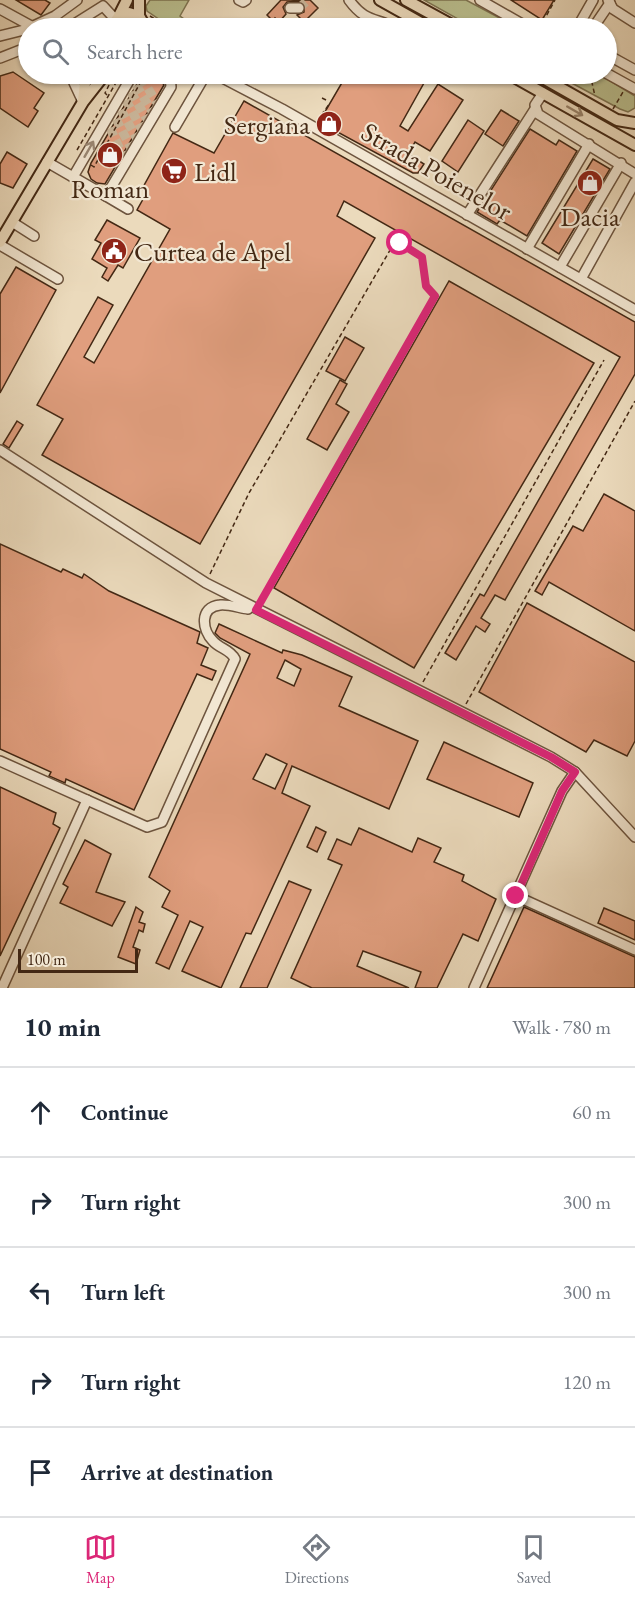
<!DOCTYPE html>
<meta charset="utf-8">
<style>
:root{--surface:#fff;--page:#f6f6f7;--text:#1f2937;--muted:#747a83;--line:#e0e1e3;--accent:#db2777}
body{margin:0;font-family:"EB Garamond",serif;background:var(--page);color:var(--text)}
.scale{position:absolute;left:18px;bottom:15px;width:120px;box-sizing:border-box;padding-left:6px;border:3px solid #432814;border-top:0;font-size:16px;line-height:21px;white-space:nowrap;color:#432814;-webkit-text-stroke:4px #f2e7d3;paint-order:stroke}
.stop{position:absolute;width:18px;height:18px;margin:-14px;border:4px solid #db2777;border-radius:50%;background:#fff}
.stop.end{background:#db2777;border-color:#fff;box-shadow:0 2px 6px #0008}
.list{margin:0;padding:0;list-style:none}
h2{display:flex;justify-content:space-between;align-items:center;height:78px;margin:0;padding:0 24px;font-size:26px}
h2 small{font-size:20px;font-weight:400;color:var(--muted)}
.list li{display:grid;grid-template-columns:39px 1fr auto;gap:18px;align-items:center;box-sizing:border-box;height:90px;padding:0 24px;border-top:2px solid var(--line)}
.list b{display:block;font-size:22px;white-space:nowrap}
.list em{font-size:20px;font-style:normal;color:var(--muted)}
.icon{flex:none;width:33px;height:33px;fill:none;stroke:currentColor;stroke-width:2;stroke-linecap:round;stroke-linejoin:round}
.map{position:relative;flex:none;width:635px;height:988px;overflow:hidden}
.search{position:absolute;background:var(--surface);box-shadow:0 2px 4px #0004;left:18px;right:18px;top:18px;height:66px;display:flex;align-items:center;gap:15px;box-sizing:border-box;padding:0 21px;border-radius:33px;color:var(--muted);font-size:22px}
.sheet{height:528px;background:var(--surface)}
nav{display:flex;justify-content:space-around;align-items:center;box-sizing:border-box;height:84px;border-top:2px solid var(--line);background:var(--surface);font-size:16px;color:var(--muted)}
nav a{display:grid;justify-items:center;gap:3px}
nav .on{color:var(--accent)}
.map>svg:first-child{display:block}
</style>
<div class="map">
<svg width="635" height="988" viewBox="0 0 635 988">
<rect width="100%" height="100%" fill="#ebdabc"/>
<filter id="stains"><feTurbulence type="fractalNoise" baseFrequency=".00333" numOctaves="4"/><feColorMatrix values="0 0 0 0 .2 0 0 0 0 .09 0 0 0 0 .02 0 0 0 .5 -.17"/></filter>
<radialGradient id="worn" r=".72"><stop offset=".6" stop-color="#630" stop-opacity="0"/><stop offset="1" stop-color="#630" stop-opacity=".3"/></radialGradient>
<g fill="#babf8f" stroke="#7e7452" stroke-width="1.5">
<polygon points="150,0 189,0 180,16 184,19 178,28 172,28 147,11 146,6"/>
<polygon points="424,0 466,0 518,28 474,28"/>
<polygon points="555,74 599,74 635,96 635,108 628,112 620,109"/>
</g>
<g fill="#e09e7e" stroke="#432814" stroke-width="1.5" fill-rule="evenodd">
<polygon points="16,0 45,0 50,3 41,15"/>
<polygon points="281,0 310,0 318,8 304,22 297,15 304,12 304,4 300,1 287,2 283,7 286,14 279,22 275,18 273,21 267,15"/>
<polygon points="511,0 554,0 542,20"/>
<polygon points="13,72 44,93 34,108 38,111 28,127 0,108 0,76"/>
<polygon points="146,74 157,74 164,85 105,184 97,183 91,179 88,172 91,163 141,77"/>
<polygon points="347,74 429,74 400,126 408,131 438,84 463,100 430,151 415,142 408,154 424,164 418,173 413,173 319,122"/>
<polygon points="244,101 635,322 635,374 505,600 495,595 481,618 490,624 485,632 476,626 456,660 445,653 480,594 484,596 620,357 344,201 337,216 375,238 200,544 42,455 63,419 37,405 98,297 113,305 84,357 94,363 170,229 137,210 147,192 142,189 173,133 214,153"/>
<polygon points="501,110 519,121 503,146 485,134"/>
<polygon points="468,120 484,131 458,172 442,161"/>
<polygon points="530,129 556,145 559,140 577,151 527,236 500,220 497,224 477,212"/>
<polygon points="7,152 27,164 13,188 0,183 0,164"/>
<polygon points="593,159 610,169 559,254 542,243"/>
<polygon points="107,220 140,238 123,268 118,265 108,281 102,277 107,268 92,259 101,243 95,240"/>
<polygon points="16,267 56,290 0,393 0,294"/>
<polygon points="449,281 594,363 414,668 274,588"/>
<polygon points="345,337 364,348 345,381 326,371"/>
<polygon points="340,380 347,384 336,404 349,412 327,450 307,439"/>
<polygon points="17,421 23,425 9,448 3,444"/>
<polygon points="604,494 635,511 635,631 549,582 542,595 535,591 573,526 583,531"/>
<polygon points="0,544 61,572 63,569 82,578 84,574 109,591 200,632 197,643 208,648 201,665 216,671 212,680 197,674 134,810 66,779 65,783 49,776 51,772 0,749"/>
<polygon points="527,603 635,662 635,741 627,756 594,740 586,752 479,692"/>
<path d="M 219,624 L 282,653 L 283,650 L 302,655 L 352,677 L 339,706 L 418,741 L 389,809 L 292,766 L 282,793 L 310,806 L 251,934 L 246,933 L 221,988 L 182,971 L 203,927 L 190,921 L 169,969 L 156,963 L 178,915 L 162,907 L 170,891 L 149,877 L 250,654 L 220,638 L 215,633 ZM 285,660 L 301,669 L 294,686 L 277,678 ZM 266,754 L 287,764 L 275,789 L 253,779 Z"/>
<polygon points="444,742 533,783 519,817 427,779"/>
<polygon points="0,787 56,813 53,824 60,828 0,956"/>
<polygon points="316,827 326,832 317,852 307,847"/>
<polygon points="359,828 412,852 418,838 441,848 434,862 464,875 462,881 496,899 478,941 463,934 437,988 415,988 421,972 363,951 357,966 409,988 312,988 291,978 342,865 328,859 337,839 351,845"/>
<polygon points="85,840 111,854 96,892 125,902 112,926 60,903 68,887 63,884"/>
<polygon points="289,881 311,890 267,988 240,988"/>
<polygon points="136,907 143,912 139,922 145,924 143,932 139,930 133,947 140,950 136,964 118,957"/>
<polygon points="524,907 635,957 635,988 487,988"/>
<polygon points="604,908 635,921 635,940 598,923"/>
</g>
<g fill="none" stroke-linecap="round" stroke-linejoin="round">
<g stroke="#c9b69a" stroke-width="9" stroke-dasharray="9 4.5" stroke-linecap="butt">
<polyline points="299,8 308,0"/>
<polyline points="141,77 157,103"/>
<polyline points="136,85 153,113"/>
<polyline points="131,92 148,121"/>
<polyline points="126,100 142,130"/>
<polyline points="121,110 137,139"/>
<polyline points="116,119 131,148"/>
<polyline points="110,128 124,158"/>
</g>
<g stroke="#6d543e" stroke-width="12">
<g id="minor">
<polyline points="239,0 243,2 246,0"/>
<path d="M 349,0 C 366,23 375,17 396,28"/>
<polyline points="480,0 529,28"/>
<polyline points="608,0 613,9 635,23"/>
<polyline points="290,8 299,8"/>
<polyline points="0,9 33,27"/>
<polyline points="29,28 55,16 77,0"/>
<polyline points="68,28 103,6 115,19"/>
<polyline points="94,28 113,22"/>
<polyline points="577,28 593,0"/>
<polyline points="593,28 610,3"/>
<polyline points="0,36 28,29"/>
<polyline points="606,54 635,70"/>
<polyline points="0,58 28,47"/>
<polyline points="606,73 635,89"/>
<polyline points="70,74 83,102"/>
<polyline points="215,74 282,109 635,310"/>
<polyline points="543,93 535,105 538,114 635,174"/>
<polyline points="175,127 206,74"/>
<polyline points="47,162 106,196 171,87 170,74"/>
<polyline points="73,177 133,74"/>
<polyline points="106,196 128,209"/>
<polyline points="467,215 535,109"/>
<polyline points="12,222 34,236"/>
<polyline points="0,245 58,279"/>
<polyline points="527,249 589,144"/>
<polyline points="560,267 621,163"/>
<polyline points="581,279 635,182"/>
<polyline points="0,450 206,583 551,757 575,772 635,837"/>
<path d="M 0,761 L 147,827 L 162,822 L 235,659 C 230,649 220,649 213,641 C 202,630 199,607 220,605 C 228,604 240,608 248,609"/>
<polyline points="516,896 635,950"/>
<polyline points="2,988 87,800"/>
<polyline points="474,988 562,791 575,772"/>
</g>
</g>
<g stroke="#432814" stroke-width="14">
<g id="major">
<polyline points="380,0 430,28"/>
<polyline points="406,0 457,28"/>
<polyline points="119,16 127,0"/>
<polyline points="139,16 139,0"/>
<polyline points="111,28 119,16 129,13 139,16 146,28"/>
<polyline points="509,74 635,145"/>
<polyline points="536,74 617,120 635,123"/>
<polyline points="83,101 85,83 90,74"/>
<polyline points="0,242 83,102 105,74"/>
</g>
</g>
<g stroke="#432814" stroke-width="1.5" stroke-dasharray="4.5 3" stroke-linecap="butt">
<polyline points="150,16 169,28"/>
<polyline points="537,25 540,20"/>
<polyline points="537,26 543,22 555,0"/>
<polyline points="590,74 595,96"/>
<polyline points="243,79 259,74"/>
<polyline points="107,95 105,93 109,85"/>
<polyline points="322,98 328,101"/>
<polyline points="613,109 623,92"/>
<polyline points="317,121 330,103"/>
<polyline points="77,150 121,74"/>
<polyline points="91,165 94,167 145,74"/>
<polyline points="210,574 249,493 393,245 400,243 422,257 426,286 435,296 261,602"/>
<polyline points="423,682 604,360"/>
<polyline points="466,704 635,401"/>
</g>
<use href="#minor" stroke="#f2e7d3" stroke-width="9"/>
<use href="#major" stroke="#ebdabc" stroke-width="10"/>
</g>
<defs><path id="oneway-shaft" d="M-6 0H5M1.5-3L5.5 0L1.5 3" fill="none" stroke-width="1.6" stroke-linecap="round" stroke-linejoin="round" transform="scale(1.5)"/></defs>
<use stroke="#978168" href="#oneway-shaft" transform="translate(575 111) rotate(30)"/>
<use stroke="#9a8874" href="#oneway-shaft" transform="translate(89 149) rotate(-60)"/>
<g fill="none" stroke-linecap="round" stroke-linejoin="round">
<polyline stroke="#db2777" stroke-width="8" points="400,243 422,257 426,286 435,296 256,610 551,757 575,772 562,791 516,896"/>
</g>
<defs>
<g id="shop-disc" transform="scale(1.35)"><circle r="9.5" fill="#8f2418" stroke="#f2e7d3"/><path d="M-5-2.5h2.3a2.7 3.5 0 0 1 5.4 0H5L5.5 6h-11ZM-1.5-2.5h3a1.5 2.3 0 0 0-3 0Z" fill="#fff"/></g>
<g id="supermarket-disc" transform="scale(1.35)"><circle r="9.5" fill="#8f2418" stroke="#f2e7d3"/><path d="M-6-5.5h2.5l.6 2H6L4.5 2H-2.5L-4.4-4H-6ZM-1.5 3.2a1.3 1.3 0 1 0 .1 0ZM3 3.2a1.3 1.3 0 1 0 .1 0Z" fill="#fff"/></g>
<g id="civic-disc" transform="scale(1.35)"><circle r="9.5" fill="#8f2418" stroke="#f2e7d3"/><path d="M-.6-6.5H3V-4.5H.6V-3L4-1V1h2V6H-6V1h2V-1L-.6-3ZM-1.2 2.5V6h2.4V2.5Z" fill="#fff"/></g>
</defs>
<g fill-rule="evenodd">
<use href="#shop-disc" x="329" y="124"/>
<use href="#shop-disc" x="110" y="155"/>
<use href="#supermarket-disc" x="174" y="171"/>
<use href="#shop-disc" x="590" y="183"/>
<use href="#civic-disc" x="114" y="251"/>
</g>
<g text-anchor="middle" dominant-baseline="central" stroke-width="4.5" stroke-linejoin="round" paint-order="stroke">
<g font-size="27" fill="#432814" stroke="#f2e7d3" text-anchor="start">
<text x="310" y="124" text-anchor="end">Sergiana</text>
<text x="194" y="171">Lidl</text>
<text x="110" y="188" text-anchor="middle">Roman</text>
<text x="590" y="216" text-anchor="middle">Dacia</text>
<text x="134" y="251">Curtea de Apel</text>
</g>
<g font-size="27" fill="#432814" stroke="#f2e7d3">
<text transform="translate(437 171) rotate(30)">Strada Poienelor</text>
</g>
</g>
<rect width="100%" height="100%" filter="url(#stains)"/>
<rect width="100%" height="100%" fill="url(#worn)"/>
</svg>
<div class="scale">100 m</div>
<div class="stop" style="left:400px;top:243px"></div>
<div class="stop end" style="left:516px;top:896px"></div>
<div class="search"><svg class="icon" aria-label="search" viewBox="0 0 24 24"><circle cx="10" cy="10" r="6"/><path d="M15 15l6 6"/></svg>Search here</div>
</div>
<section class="sheet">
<h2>10 min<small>Walk · 780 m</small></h2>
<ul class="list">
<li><svg class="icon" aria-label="ahead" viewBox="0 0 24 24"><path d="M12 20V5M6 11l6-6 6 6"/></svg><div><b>Continue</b></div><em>60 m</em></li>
<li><svg class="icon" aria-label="right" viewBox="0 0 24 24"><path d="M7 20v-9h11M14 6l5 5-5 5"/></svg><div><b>Turn right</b></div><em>300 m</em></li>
<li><svg class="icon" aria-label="left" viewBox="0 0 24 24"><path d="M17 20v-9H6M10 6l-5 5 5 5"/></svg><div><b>Turn left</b></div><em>300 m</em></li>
<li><svg class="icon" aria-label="right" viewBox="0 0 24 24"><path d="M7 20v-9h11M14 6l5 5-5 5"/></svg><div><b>Turn right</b></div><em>120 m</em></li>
<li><svg class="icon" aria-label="arrive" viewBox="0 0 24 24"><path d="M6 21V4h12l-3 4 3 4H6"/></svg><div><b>Arrive at destination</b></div></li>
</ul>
</section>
<nav>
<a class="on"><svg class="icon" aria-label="map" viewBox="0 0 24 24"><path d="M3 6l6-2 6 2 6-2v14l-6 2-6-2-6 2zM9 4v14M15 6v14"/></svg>Map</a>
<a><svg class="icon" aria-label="directions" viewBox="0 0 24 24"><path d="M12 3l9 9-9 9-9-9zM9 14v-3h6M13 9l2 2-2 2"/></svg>Directions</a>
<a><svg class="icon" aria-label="saved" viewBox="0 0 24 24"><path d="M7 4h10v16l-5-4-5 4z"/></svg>Saved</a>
</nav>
